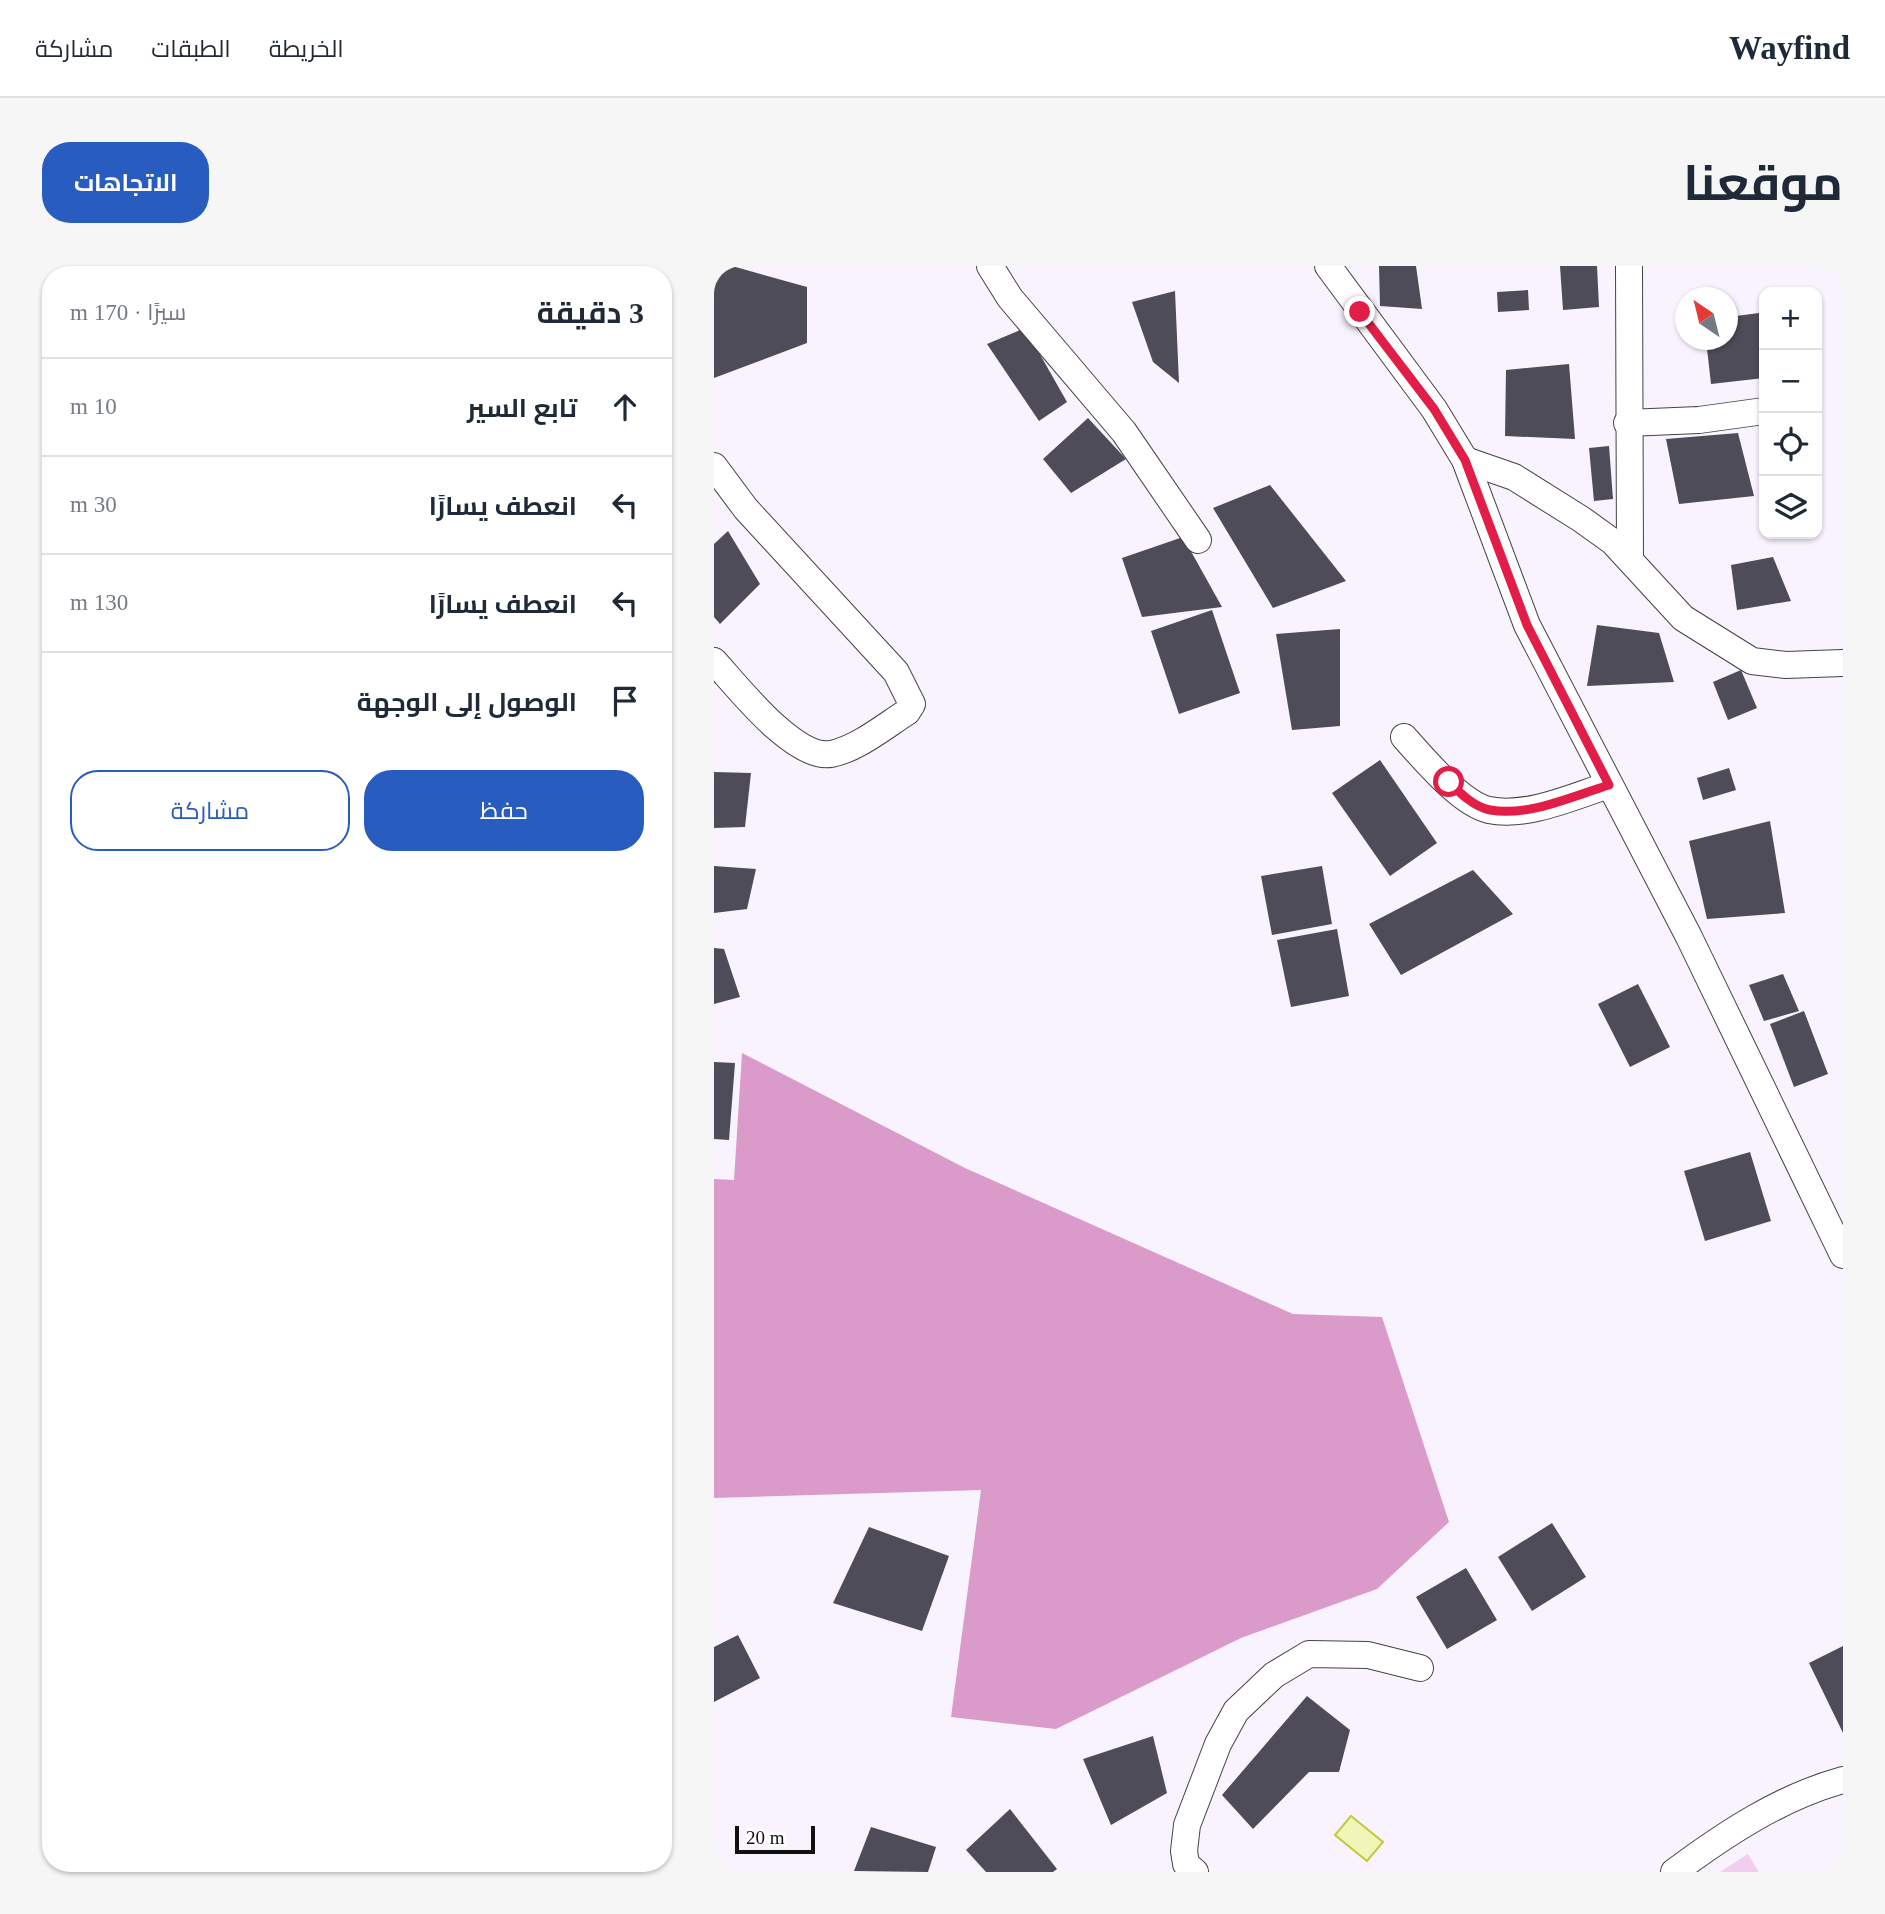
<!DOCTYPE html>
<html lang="ar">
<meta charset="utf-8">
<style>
:root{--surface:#fff;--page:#f6f6f7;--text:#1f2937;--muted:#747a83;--line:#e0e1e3;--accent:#285cbf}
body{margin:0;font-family:"Times New Roman",Cairo,serif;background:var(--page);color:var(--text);direction:rtl}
.controls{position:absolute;right:21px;top:21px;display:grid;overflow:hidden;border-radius:14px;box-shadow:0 2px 5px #0004}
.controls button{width:63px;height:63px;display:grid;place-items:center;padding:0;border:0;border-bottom:2px solid var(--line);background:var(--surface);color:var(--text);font:35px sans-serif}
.compass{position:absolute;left:961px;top:21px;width:63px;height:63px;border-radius:50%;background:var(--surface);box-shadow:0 2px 5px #0004;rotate:325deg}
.scale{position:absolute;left:21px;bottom:18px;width:80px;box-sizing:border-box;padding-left:7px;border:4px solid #101010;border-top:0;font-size:19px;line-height:24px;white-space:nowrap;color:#101010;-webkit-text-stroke:5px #fff;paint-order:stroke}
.stop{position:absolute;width:21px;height:21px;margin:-16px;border:5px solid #e11d48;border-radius:50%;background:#fff}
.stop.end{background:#e11d48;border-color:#fff;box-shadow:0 2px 7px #0008}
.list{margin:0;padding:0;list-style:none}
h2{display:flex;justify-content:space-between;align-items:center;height:91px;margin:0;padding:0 28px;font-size:30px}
h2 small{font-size:23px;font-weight:400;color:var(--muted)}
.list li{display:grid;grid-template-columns:46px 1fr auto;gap:21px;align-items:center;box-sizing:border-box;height:98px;padding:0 28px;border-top:2px solid var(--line)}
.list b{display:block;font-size:26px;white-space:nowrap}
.list em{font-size:23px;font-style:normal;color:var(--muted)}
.actions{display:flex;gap:14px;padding:21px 28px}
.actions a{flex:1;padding:16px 0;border:2px solid var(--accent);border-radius:28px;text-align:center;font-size:24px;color:var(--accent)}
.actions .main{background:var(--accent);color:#fff}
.icon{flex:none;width:38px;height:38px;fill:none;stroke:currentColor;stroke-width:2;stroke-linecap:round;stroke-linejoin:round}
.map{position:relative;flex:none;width:1129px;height:1606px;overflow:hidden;direction:ltr;border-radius:28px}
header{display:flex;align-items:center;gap:42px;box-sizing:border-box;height:98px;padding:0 35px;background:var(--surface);border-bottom:2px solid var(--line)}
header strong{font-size:33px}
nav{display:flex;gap:38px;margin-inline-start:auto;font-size:24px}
.intro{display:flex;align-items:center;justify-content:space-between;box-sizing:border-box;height:168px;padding:0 42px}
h1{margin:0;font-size:49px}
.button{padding:18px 32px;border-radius:28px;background:var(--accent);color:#fff;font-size:24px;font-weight:700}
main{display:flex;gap:42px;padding:0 42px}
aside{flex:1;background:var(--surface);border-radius:28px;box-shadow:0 2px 5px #0004}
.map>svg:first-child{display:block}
</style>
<header>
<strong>Wayfind</strong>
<nav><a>الخريطة</a><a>الطبقات</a><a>مشاركة</a></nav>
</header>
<div class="intro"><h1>موقعنا</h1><a class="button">الاتجاهات</a></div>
<main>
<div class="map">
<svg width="1129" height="1606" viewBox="0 0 1129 1606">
<rect width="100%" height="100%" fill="#f9f3ff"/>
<polygon fill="#da9bca" points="28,787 251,902 579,1048 668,1051 735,1256 663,1323 527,1372 342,1463 237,1451 267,1224 0,1232 0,913 20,914"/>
<polygon fill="#f1ceef" points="1034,1588 1045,1606 1006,1606"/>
<polygon fill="#f1f6b8" stroke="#becc3f" stroke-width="2" points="637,1550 669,1576 653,1595 621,1569"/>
<g fill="#4d4c58">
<polygon points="0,0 18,0 93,21 93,77 0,112"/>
<polygon points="665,0 702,0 708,43 666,40"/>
<polygon points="846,0 883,0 885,41 849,44"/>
<polygon points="814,24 815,44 784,46 783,26"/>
<polygon points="461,25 465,117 439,96 418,36"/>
<polygon points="1045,47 1050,112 997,118 992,74 1014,74 1014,51"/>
<polygon points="311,62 353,136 325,155 273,78"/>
<polygon points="855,98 861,173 791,170 792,104"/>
<polygon points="374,152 412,193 357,227 329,193"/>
<polygon points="1024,167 1040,230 965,238 952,173"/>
<polygon points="895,180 899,233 880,235 875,182"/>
<polygon points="556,219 632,315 559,342 499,242"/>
<polygon points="14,265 46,318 6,358 0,351 0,278"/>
<polygon points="469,271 508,341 428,351 408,292"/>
<polygon points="1059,291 1077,335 1023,344 1017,299"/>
<polygon points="498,344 526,427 465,448 437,365"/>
<polygon points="883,359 945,367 960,416 873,420"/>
<polygon points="626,363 626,460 578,464 562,368"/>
<polygon points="1027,404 1043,442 1014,454 999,416"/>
<polygon points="666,494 723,577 676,610 618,527"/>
<polygon points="1015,502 1022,524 989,534 983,512"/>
<polygon points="0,506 37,507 31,561 0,562"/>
<polygon points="1056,555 1071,647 993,653 975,575"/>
<polygon points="0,600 42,603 33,643 0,647"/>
<polygon points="608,600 618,658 558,669 547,610"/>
<polygon points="759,604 799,648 687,709 655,658"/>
<polygon points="623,663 635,730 577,741 563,674"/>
<polygon points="0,682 10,683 26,731 0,738"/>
<polygon points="1069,708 1085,745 1050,755 1035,719"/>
<polygon points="924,718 956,781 916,801 884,738"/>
<polygon points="1090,745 1114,808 1080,821 1056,758"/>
<polygon points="0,796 21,797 15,874 0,873"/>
<polygon points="1036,886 1057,955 991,975 970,905"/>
<polygon points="838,1257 872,1311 818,1345 784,1291"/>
<polygon points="155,1261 235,1290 208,1365 119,1337"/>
<polygon points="752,1302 783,1354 733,1383 702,1331"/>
<polygon points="24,1369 46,1412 0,1436 0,1381"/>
<polygon points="1129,1380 1129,1467 1095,1397"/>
<polygon points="593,1430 636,1464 625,1506 595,1506 539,1563 508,1529"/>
<polygon points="439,1470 453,1527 397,1559 369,1493"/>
<polygon points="296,1543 343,1603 339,1606 272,1606 252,1584"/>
<polygon points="157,1561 222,1581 214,1606 140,1605"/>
</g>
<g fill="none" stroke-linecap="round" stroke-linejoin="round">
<g stroke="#434343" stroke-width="28">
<g id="minor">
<polyline points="276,0 296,32 410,166 484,274"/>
<polyline points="614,0 720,143 751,194 813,359 975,671 1129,989"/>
<polyline points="915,0 916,293"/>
<polyline points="913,157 985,154 1050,145"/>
<polyline points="751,194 800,211 867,253 899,276 969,352 1038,395 1072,399 1129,397"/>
<path d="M 0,200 L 32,243 L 182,406 L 198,438 L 193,446 C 171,460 143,483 117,488 C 80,494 23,420 0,395"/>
<path d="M 690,471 C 709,492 747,538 775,544 C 813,552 860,530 895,519"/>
<polyline points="481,1606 472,1598 470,1585 473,1559 504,1478 522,1445 560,1409 595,1388 654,1389 706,1402"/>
<path d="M 960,1606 C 1011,1568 1067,1531 1129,1514"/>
</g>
</g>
<use href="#minor" stroke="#fff" stroke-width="26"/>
</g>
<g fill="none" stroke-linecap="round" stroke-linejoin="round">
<path stroke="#e11d48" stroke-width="9" d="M 646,46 L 720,143 L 751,194 L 813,359 L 895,519 C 859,530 814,551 776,544 C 760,541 746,527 735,516"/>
</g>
</svg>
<div class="controls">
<button>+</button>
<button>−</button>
<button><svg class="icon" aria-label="locate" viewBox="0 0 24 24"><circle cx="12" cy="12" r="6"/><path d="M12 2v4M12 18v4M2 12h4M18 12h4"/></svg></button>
<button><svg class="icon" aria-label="layers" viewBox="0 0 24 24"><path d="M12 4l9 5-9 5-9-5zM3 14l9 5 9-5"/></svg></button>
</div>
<svg class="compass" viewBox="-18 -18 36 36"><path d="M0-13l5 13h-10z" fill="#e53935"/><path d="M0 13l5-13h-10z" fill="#747a83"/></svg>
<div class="scale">20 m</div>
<div class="stop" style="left:735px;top:516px"></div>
<div class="stop end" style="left:646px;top:46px"></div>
</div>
<aside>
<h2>3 دقيقة<small>سيرًا · 170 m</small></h2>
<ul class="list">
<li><svg class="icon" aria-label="ahead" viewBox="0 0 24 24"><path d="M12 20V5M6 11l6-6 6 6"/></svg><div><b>تابع السير</b></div><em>10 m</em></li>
<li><svg class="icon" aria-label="left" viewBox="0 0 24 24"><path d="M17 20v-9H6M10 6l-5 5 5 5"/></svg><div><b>انعطف يسارًا</b></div><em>30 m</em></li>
<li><svg class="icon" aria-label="left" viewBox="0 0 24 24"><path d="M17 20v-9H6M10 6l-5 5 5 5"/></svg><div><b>انعطف يسارًا</b></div><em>130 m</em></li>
<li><svg class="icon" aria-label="arrive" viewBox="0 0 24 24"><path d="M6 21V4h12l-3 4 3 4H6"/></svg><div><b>الوصول إلى الوجهة</b></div></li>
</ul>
<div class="actions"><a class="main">حفظ</a><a>مشاركة</a></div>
</aside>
</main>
